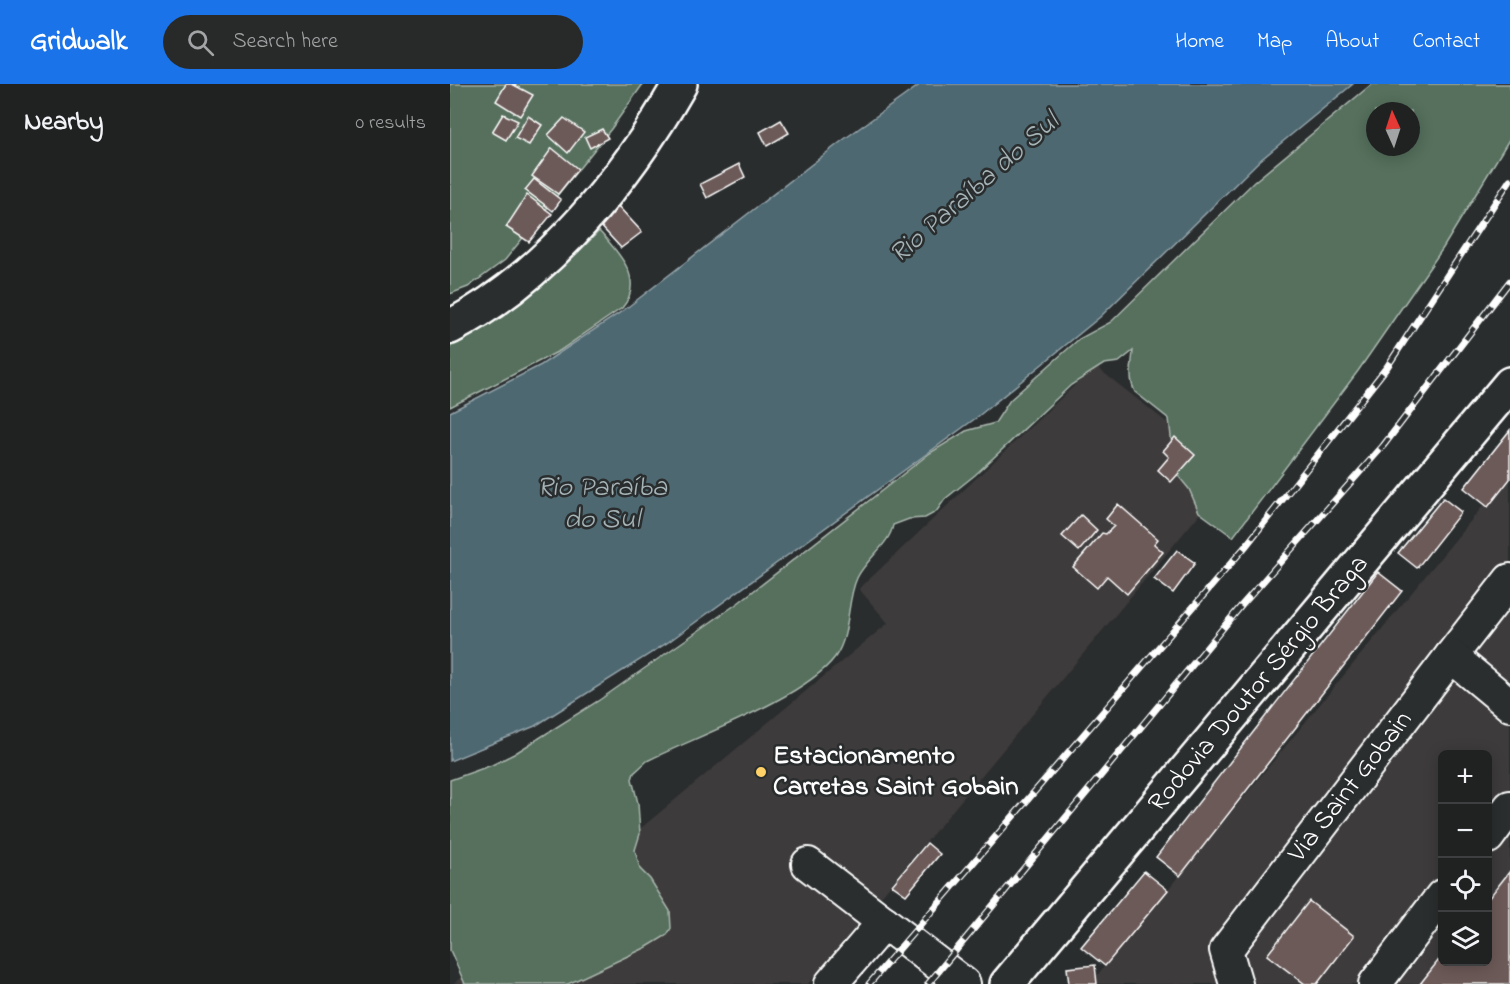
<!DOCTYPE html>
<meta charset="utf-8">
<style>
:root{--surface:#202222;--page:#282a2a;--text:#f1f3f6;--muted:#a2a4a5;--line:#3d3f40;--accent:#1a73e8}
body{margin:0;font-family:"Indie Flower",sans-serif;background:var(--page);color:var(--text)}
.controls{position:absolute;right:18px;bottom:18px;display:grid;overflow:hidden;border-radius:9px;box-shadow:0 3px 15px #0003}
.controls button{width:54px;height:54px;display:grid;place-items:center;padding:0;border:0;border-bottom:2px solid var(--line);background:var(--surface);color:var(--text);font:30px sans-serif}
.compass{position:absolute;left:916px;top:18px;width:54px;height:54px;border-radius:50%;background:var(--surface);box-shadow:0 3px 15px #0003;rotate:357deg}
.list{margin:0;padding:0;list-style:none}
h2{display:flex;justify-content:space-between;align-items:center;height:78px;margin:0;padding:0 24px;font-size:26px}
h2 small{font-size:20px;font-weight:400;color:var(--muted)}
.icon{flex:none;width:33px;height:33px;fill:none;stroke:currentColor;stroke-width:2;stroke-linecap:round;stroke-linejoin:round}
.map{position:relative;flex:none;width:1060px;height:900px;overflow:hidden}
header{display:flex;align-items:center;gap:36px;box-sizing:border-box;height:84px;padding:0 30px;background:var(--accent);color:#fff}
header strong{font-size:28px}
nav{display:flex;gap:33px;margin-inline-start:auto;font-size:21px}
.search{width:420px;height:54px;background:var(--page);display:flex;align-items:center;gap:15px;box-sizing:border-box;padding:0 21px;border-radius:33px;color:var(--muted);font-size:22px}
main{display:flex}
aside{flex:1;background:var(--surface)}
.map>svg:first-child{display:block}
</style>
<header>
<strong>Gridwalk</strong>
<div class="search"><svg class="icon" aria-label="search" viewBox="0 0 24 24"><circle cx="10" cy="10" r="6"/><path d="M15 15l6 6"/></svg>Search here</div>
<nav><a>Home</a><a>Map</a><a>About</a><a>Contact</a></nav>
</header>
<main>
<aside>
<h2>Nearby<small>0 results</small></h2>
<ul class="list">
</ul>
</aside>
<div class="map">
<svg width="1060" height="900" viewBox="0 0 1060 900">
<rect width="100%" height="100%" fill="#2a2d2e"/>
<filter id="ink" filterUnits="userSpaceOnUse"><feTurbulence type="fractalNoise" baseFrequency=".0167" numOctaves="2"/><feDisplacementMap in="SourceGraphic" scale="12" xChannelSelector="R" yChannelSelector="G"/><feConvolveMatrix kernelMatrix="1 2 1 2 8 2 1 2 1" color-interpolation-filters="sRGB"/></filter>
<g filter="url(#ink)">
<g fill="#3e3a3b" fill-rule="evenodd">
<polygon points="645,282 783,390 358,900 3,900 438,539 409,505"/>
<path d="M 1060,389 L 1060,900 L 640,900 ZM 992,670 L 1038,670 L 1038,878 L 992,878 Z"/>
</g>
<g fill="#566f5d" stroke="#aab7ae" stroke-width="1.5" fill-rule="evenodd">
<polygon points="0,0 193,0 161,45 55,176 18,203 0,210"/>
<path d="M 922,0 L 1060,0 L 1060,54 L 993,164 L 908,287 L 783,453 L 749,428 L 739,405 L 725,388 L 719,335 L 685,308 C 678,294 682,282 683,267 L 669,278 L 654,280 L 621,301 L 525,391 L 495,415 L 486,428 L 475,434 L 459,435 L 443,441 C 440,460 416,475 407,494 C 396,518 401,551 385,573 C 355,614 245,653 197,677 L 184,689 L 182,695 L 188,719 L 190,750 L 185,766 L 190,785 L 200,795 L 220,827 L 221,844 L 217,851 L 197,863 L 118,900 L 15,900 L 0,866 L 0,696 L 42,681 L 64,670 L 148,617 L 288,519 L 480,369 L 516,347 L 545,339 L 560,316 L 629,255 L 661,238 L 804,98 ZM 925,27 L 961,27 L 961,63 L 925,63 Z"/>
<path d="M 149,147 C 168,168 196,196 172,224 L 109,267 L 0,323 L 0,263 C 56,232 105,194 149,147 Z"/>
</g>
<polygon fill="#4d6871" stroke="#94a4aa" stroke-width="1.5" points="471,0 903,0 808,78 650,233 526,334 217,559 85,642 0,677 0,328 91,281 174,226 393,56"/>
<g fill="#6c5a59" stroke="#fff" stroke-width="1.5">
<polygon points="56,0 62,0 83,11 70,32 46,17"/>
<polygon points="53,30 68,37 56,56 42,48"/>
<polygon points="78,32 92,41 79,61 65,54"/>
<polygon points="114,34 134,48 118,69 98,51"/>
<polygon points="331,36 339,49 317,62 310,48"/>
<polygon points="152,45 158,54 140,64 135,53"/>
<polygon points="102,64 128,85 108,110 82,92"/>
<polygon points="289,80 295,93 257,114 250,100"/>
<polygon points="84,95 111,116 103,127 75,106"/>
<polygon points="77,111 102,130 79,158 56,143"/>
<polygon points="168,122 192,148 171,164 149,140"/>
<polygon points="1060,346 1060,395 1038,423 1014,404"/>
<polygon points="725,353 745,371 721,398 708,386 719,373 713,367"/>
<polygon points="993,414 1011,428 967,484 948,469"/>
<polygon points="668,420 708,455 704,460 713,468 677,510 657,492 647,504 623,483 652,449 656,450 664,442 656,435"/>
<polygon points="631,431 647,446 629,467 612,452"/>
<polygon points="727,466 745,479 723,509 704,495"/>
<polygon points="928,488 952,507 730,792 706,773"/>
<polygon points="477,759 490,770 456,811 442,801"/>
<polygon points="694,787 718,806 655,882 631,863"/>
<polygon points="1060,787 1060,900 970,900 992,872 992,878 1038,878 1038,815"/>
<polygon points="859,817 904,852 867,900 855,900 817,871"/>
<polygon points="645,881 647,900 619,900 617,884"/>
</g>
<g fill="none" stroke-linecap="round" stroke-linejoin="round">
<g stroke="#fff" stroke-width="36">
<g id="minor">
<polyline points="1001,572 1060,496"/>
<polyline points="1038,753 1060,723"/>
<polyline points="358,780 514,900"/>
<polyline points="381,900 434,838"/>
<polyline points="786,900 776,866 1001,572 1060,621"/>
<polyline points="925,900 992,812"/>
</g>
</g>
<g stroke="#fff" stroke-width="38">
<g id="major">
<path d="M 0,243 C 97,193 177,93 230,0"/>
<polyline points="557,900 1060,300"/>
</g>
</g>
<use href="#minor" stroke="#2a2d2e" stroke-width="32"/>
<use href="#major" stroke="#2a2d2e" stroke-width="33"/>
<g stroke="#fff" stroke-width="7">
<g id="rail">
<polyline points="419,900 795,463 937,283 1060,96"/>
<polyline points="478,900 792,521 933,362 1060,197"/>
</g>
</g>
<use href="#rail" stroke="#2a2d2e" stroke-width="4.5" stroke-dasharray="14" stroke-linecap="butt"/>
</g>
</g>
<circle fill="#ffd166" stroke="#2a2d2e" stroke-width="2" cx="311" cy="688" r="6"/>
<g text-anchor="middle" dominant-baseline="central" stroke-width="5" stroke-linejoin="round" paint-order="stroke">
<g font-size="27" fill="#fff" stroke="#2a2d2e">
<text transform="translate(809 600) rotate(-50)">Rodovia Doutor Sérgio Braga</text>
<text transform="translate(901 703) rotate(-52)">Via Saint Gobain</text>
</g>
<g font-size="27" font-weight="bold" fill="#fff" stroke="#2a2d2e" text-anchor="start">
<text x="323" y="672">Estacionamento<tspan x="323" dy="31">Carretas Saint Gobain</tspan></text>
</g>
<g font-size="28" font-style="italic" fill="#a6b4b8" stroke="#2a2d2e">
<text transform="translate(525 105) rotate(-41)">Rio Paraíba do Sul</text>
<text x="152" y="404">Rio Paraíba<tspan x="152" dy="32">do Sul</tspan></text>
</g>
</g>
</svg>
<div class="controls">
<button>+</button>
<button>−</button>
<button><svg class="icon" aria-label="locate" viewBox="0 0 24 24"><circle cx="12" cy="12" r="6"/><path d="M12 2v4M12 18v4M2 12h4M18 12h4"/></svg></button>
<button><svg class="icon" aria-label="layers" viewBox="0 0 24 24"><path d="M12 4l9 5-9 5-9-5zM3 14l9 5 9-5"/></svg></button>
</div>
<svg class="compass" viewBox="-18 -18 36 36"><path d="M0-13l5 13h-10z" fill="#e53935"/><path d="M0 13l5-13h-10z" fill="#a2a4a5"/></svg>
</div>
</main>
